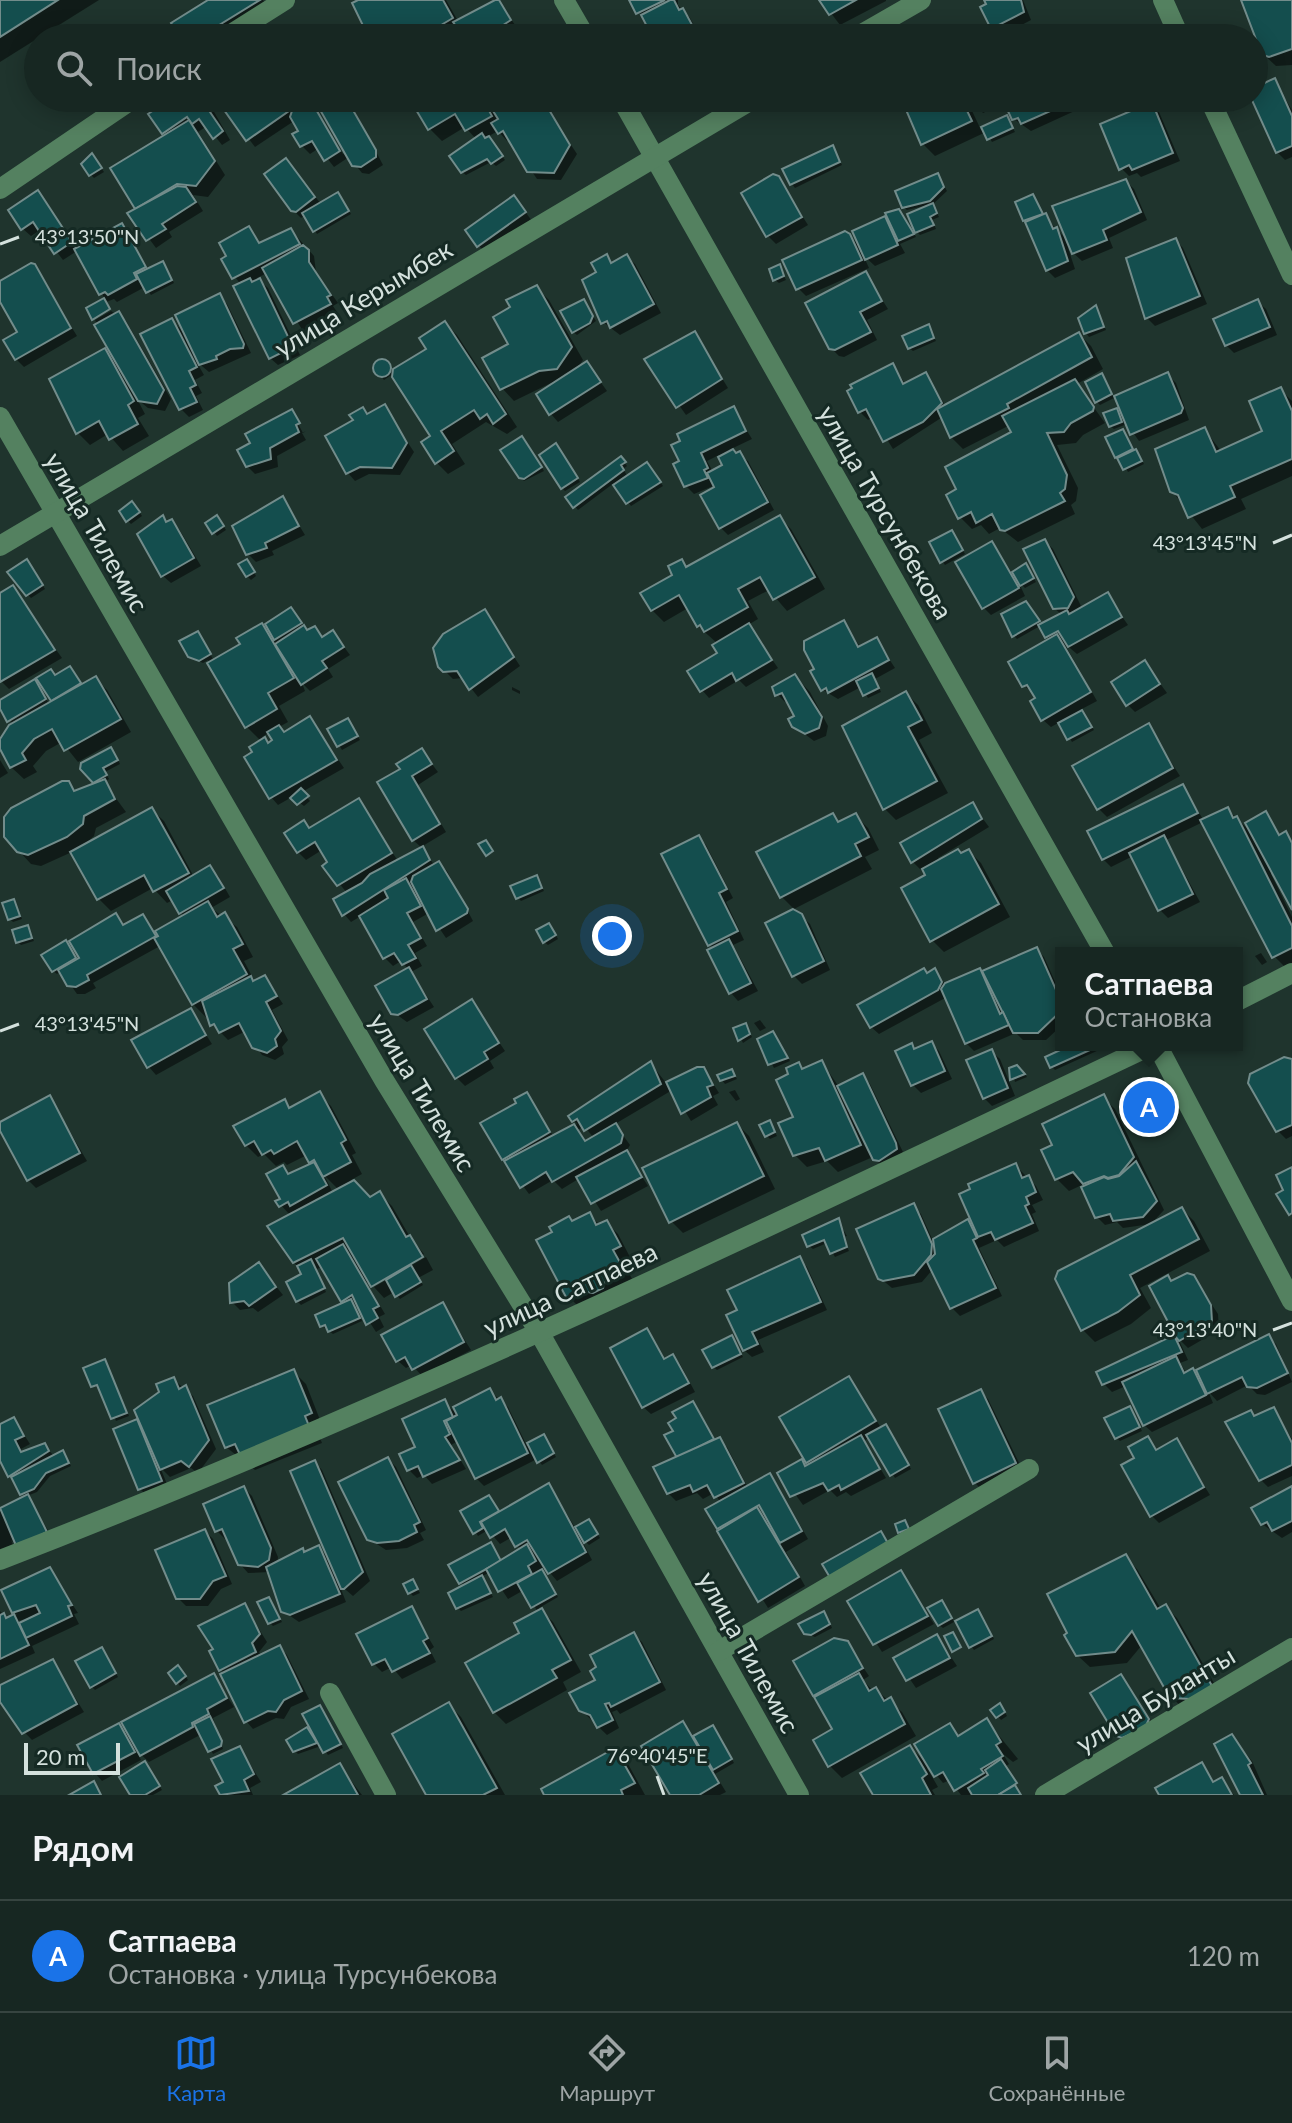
<!DOCTYPE html>
<html lang="ru">
<meta charset="utf-8">
<style>
:root{--surface:#172722;--page:#24332f;--text:#f1f3f6;--muted:#9ea5a5;--line:#364440;--accent:#1a73e8}
body{margin:0;font-family:Lato,sans-serif;background:var(--page);color:var(--text)}
.scale{position:absolute;left:24px;bottom:20px;width:96px;box-sizing:border-box;padding-left:8px;border:4px solid #d4e1dd;border-top:0;font-size:22px;line-height:28px;white-space:nowrap;color:#d4e1dd;-webkit-text-stroke:6px #152a24;paint-order:stroke}
.you{position:absolute;left:612px;top:936px;width:28px;height:28px;margin:-20px;border:6px solid #fff;border-radius:50%;background:#1a73e8;box-shadow:0 0 0 12px #1a73e833}
.badge{display:grid;place-items:center;width:52px;height:52px;border-radius:50%;background:var(--accent);color:#fff;font-size:26px;font-weight:700}
.pin{position:absolute;translate:-50% -50%;border:4px solid #fff;box-shadow:0 2px 8px #0006}
.popup{position:absolute;left:1055px;top:947px;width:188px;height:104px;box-sizing:border-box;display:grid;place-content:center;border-radius:0px;background:var(--surface);filter:drop-shadow(0 2px 6px #0005);font-size:26px;white-space:nowrap;color:var(--muted)}
.popup b{font-size:30px;color:var(--text)}
.popup::after{content:'';position:absolute;left:50%;top:100%;margin-left:-16px;border:16px solid transparent;border-top-color:var(--surface)}
.list{margin:0;padding:0;list-style:none}
h2{display:flex;justify-content:space-between;align-items:center;height:104px;margin:0;padding:0 32px;font-size:34px}
h2 small{font-size:26px;font-weight:400;color:var(--muted)}
.list li{display:grid;grid-template-columns:52px 1fr auto;gap:24px;align-items:center;box-sizing:border-box;height:112px;padding:0 32px;border-top:2px solid var(--line)}
.list b{display:block;font-size:30px;white-space:nowrap}
.list p{margin:0;font-size:26px;white-space:nowrap;color:var(--muted)}
.list em{font-size:26px;font-style:normal;color:var(--muted)}
.icon{flex:none;width:44px;height:44px;fill:none;stroke:currentColor;stroke-width:2;stroke-linecap:round;stroke-linejoin:round}
.map{position:relative;flex:none;width:1292px;height:1795px;overflow:hidden}
.search{position:absolute;background:var(--surface);box-shadow:0 4px 20px #0003;left:24px;right:24px;top:24px;height:88px;display:flex;align-items:center;gap:20px;box-sizing:border-box;padding:0 28px;border-radius:44px;color:var(--muted);font-size:30px}
.sheet{height:216px;background:var(--surface)}
nav{display:flex;justify-content:space-around;align-items:center;box-sizing:border-box;height:112px;border-top:2px solid var(--line);background:var(--surface);font-size:22px;color:var(--muted)}
nav a{display:grid;justify-items:center;gap:4px}
nav .on{color:var(--accent)}
.map>svg:first-child{display:block}
</style>
<div class="map">
<svg width="1292" height="1795" viewBox="0 0 1292 1795">
<rect width="100%" height="100%" fill="#1f342d"/>
<g fill="#0007" fill-rule="evenodd">
<polygon points="0,0 99,0 0,62"/>
<polygon points="211,0 263,0 268,7 218,38 183,38"/>
<polygon points="362,0 446,0 458,21 498,1 518,29 503,38 374,38"/>
<polygon points="632,0 678,0 678,5 690,18 701,38 656,38"/>
<polygon points="821,0 886,0 886,1 840,25"/>
<polygon points="986,0 1023,0 1031,20 1001,36 982,8 989,4"/>
<polygon points="1243,0 1292,0 1292,65 1276,66 1263,54"/>
<polygon points="1274,81 1292,110 1292,157 1285,160 1277,152 1253,98 1254,90"/>
<path d="M 175,98 L 295,98 L 301,107 L 309,102 L 305,98 L 348,98 L 383,165 L 369,174 L 362,173 L 349,157 L 334,167 L 319,148 L 310,154 L 302,146 L 300,131 L 294,121 L 255,147 L 222,104 L 213,110 L 230,140 L 222,145 L 207,126 L 198,132 L 225,175 L 208,197 L 193,195 L 203,211 L 169,232 L 172,237 L 156,248 L 130,213 L 138,209 L 166,136 L 163,133 ZM 319,103 L 347,152 L 343,154 L 312,104 Z"/>
<polygon points="411,98 485,98 494,113 514,100 522,108 540,98 577,154 561,180 537,179 510,139 507,141 498,131 487,137 505,160 496,166 491,162 466,175 462,172 477,140 465,127 442,141 430,129"/>
<polygon points="845,98 876,98 877,101 853,112"/>
<polygon points="903,98 966,98 981,130 1007,118 1015,132 992,142 986,132 935,156 923,144"/>
<polygon points="972,98 1085,98 1076,102 1079,109 1031,131 1014,119 1017,106 1014,99 983,113"/>
<polygon points="1151,104 1159,112 1180,161 1141,177 1137,173 1129,176 1121,168"/>
<polygon points="832,148 842,165 795,188 792,184"/>
<polygon points="95,159 104,172 94,178 91,175"/>
<polygon points="286,160 321,204 338,194 351,214 317,234 305,215 301,218 293,210"/>
<polygon points="938,175 947,191 932,205 939,217 932,220 936,229 920,235 911,226 924,206 907,210 903,207"/>
<polygon points="778,178 808,225 776,244 768,236"/>
<polygon points="1126,181 1134,189 1147,220 1109,238 1113,248 1082,261 1068,248 1075,269 1055,278 1047,270 1025,220 1036,200 1044,216 1068,241 1054,207"/>
<polygon points="37,192 78,250 122,225 149,270 163,263 174,283 151,295 145,287 117,302 114,299 88,309 105,299 77,251 63,260 40,230 31,236 23,229"/>
<polygon points="521,206 532,221 486,253 478,245"/>
<polygon points="902,212 916,237 900,244 905,253 875,266 863,255 869,268 806,296 798,288 849,235 862,248 884,218 893,227 887,214"/>
<polygon points="249,229 261,244 291,230 314,256 316,272 338,303 333,306 337,312 303,331 267,273 257,278 268,288 300,355 278,365 270,358 241,285 223,260"/>
<polygon points="1176,240 1183,248 1207,304 1155,326 1147,318"/>
<polygon points="606,257 613,264 627,257 635,264 661,313 620,335 603,322 599,273"/>
<polygon points="34,266 77,336 24,367 16,359 20,333 0,298 0,283"/>
<polygon points="779,267 786,280 779,283 775,280"/>
<polygon points="866,274 888,309 867,320 877,340 844,357 839,356 830,347"/>
<polygon points="537,288 549,300 583,360 576,370 587,363 607,391 558,422 551,414 551,383 514,401 502,388 511,344 513,307"/>
<polygon points="219,296 227,304 251,353 209,372 196,361 204,375 195,380 202,393 196,396 203,410 189,417 181,409 172,320 185,334"/>
<polygon points="1258,302 1266,309 1277,335 1234,353 1226,345"/>
<polygon points="586,305 596,321 577,335 573,332"/>
<polygon points="1096,308 1106,330 1089,337 1086,333"/>
<polygon points="111,311 126,321 171,399 165,411 148,408 137,399 145,414 138,418 149,436 123,451 108,434 90,445 78,433 104,350 116,362 95,320"/>
<polygon points="445,323 457,335 517,427 507,434 486,422 452,444 465,464 448,474 436,462 433,436 393,374 384,380 373,366 385,359 394,372 428,349"/>
<polygon points="928,327 936,341 913,351 909,348"/>
<polygon points="695,334 728,388 686,415 647,360"/>
<polygon points="1079,334 1091,346 1103,369 1077,384 1105,423 1083,435 1076,443 1057,445 1078,488 1076,501 1071,505 1075,514 1018,542 1000,528 989,534 981,525 972,529 960,517 959,490 1013,433 1010,425 963,449 951,437 941,418 893,449 873,417 868,420 860,412 893,365 906,385 926,375 947,408"/>
<polygon points="1168,375 1176,383 1189,420 1139,441 1127,424 1114,429 1110,426 1116,410 1125,419 1116,397 1100,405 1097,402 1102,376 1114,398"/>
<polygon points="1281,390 1292,401 1292,476 1241,499 1246,509 1202,529 1172,491 1205,430 1221,451 1265,432"/>
<polygon points="384,406 414,452 400,475 369,474 355,481 348,473 356,421 363,409 369,415"/>
<path d="M 733,408 L 752,439 L 731,449 L 748,461 L 774,510 L 728,535 L 720,527 L 718,484 L 694,494 L 686,486 L 683,442 ZM 719,455 L 725,466 L 713,472 L 707,461 Z"/>
<polygon points="292,411 298,418 295,418 303,433 306,431 302,433 306,440 277,456 278,467 255,474 247,466"/>
<polygon points="1123,431 1144,464 1128,472 1108,438"/>
<polygon points="525,442 544,471 524,481 520,477"/>
<polygon points="559,449 580,482 565,491 562,488"/>
<polygon points="621,458 627,466 623,469 628,477 650,468 663,486 631,506 614,483 578,510 568,498"/>
<polygon points="283,499 305,535 272,551 274,555 256,562 248,554"/>
<polygon points="136,507 142,516 131,524 128,521"/>
<polygon points="779,517 791,529 825,589 787,611 769,590 748,601 758,619 748,625 778,668 746,687 739,680 709,698 702,690 720,654 718,644 698,626 688,608 664,622 652,610 681,561 688,568"/>
<polygon points="162,518 179,529 201,566 171,583 163,576"/>
<polygon points="220,521 226,530 217,536 214,532"/>
<polygon points="952,532 965,554 945,565 942,561"/>
<polygon points="1045,541 1053,549 1081,606 1078,611 1107,595 1128,625 1077,654 1064,643 1097,701 1080,710 1094,730 1072,742 1060,722 1051,727 1043,720 1034,693 1024,686 1050,640 1040,626 1017,639 1014,636 1029,607 1042,626 1062,615 1054,608"/>
<polygon points="992,544 1013,574 1026,566 1036,582 1025,588 1018,581 1025,596 991,615 984,608"/>
<polygon points="30,565 45,589 31,598 28,595"/>
<polygon points="250,565 256,576 251,580 247,576"/>
<polygon points="12,588 62,658 9,689 0,680 0,595"/>
<polygon points="485,612 520,666 478,697 463,678 453,679 440,666"/>
<path d="M 295,613 L 308,632 L 315,628 L 324,638 L 333,632 L 350,655 L 328,669 L 333,677 L 310,691 L 302,683 L 305,691 L 279,706 L 288,722 L 279,727 L 285,734 L 310,718 L 344,768 L 302,792 L 310,801 L 304,806 L 292,797 L 278,805 L 271,797 L 262,742 L 247,727 L 208,660 L 203,663 L 189,656 L 201,637 L 214,661 L 243,645 L 262,626 L 273,637 ZM 270,732 L 274,741 L 269,744 L 262,737 Z"/>
<polygon points="843,622 861,648 876,639 895,668 875,679 881,692 868,698 861,687 838,699 823,690 817,670"/>
<polygon points="1145,663 1167,693 1135,712 1128,705"/>
<polygon points="73,672 82,686 95,678 107,690 131,732 78,762 62,742 46,751 33,766 37,772 24,779 11,767 0,745 13,725 0,702 38,685 49,704 54,702 56,677"/>
<polygon points="795,676 810,692 828,726 826,736 814,741 794,726 796,717 788,701 785,702 777,694"/>
<polygon points="512,687 520,691 520,694 512,690"/>
<polygon points="906,693 918,705 932,733 919,740 948,793 896,820 884,808"/>
<polygon points="348,720 360,740 342,750 330,730"/>
<polygon points="1148,726 1180,776 1107,817 1099,809"/>
<polygon points="422,751 438,772 418,785 446,832 421,847 435,866 439,863 447,871 473,921 446,938 429,913 413,922 427,946 415,953 422,966 411,972 434,1007 407,1022 393,1012 409,970 401,961 393,966 385,958 361,916 351,922 344,914 347,893 325,866 330,863 322,850 306,860 298,852 304,823 310,829 358,801 398,861 422,848 413,840 402,770"/>
<polygon points="114,752 120,764 105,772 109,779 104,782 126,812 96,828 94,836 85,844 151,809 164,821 194,877 210,868 218,876 230,897 211,908 237,927 253,957 244,961 255,982 265,977 283,1004 272,1010 288,1040 282,1047 284,1054 275,1060 262,1055 246,1031 228,1040 193,1004 160,946 93,983 96,988 85,994 77,994 61,971 57,974 53,971 69,945 78,962 116,916 126,926 143,916 155,933 184,917 173,900 167,903 153,888 111,911 99,899 72,852 41,866 31,864 19,851 68,783 77,792 97,784 82,768"/>
<polygon points="0,760 8,773 0,778"/>
<polygon points="1183,786 1204,821 1227,809 1251,832 1266,813 1281,836 1285,834 1292,840 1292,906 1274,873 1271,874 1292,917 1292,965 1286,968 1274,956 1203,822 1166,840 1200,902 1168,918 1160,910 1133,856 1111,867 1103,859"/>
<polygon points="972,804 989,827 938,858 940,861 969,851 981,863 1010,917 944,952 932,940 927,875 923,868 920,869 913,862"/>
<polygon points="832,815 840,823 856,816 868,828 879,850 865,857 872,869 794,909 782,897"/>
<polygon points="699,837 706,845 733,898 726,902 744,940 733,945 758,991 738,1001 731,993 713,949 664,855"/>
<polygon points="536,877 544,891 521,901 518,898"/>
<polygon points="14,901 22,919 13,922 10,919"/>
<polygon points="801,916 810,924 830,970 802,984 794,976"/>
<polygon points="27,927 34,941 21,945 18,942"/>
<polygon points="552,928 558,939 548,945 544,942"/>
<polygon points="1036,949 1044,957 1061,995 1061,1026 1046,1040 1023,1040 1016,1033 974,1051 966,1043 947,997 879,1034 871,1027 934,971 946,985"/>
<polygon points="1261,953 1267,962 1262,965 1255,956"/>
<polygon points="472,1002 505,1051 490,1061 494,1068 465,1086 457,1078"/>
<polygon points="190,1010 212,1044 156,1075 149,1067"/>
<polygon points="760,1020 766,1028 760,1031 754,1023"/>
<polygon points="745,1026 752,1037 743,1043 736,1029"/>
<polygon points="773,1033 790,1061 774,1068 759,1040"/>
<polygon points="931,1043 939,1051 952,1079 921,1093 913,1085 912,1046 916,1050"/>
<polygon points="1076,1045 1110,1045 1055,1070 1052,1067"/>
<polygon points="992,1052 1000,1059 1015,1096 992,1106 984,1098"/>
<polygon points="822,1062 839,1087 863,1076 870,1084 903,1152 883,1167 873,1157 838,1172 827,1161 807,1167 795,1155 791,1075 799,1065 804,1070"/>
<polygon points="1292,1062 1292,1136 1286,1139 1278,1131"/>
<path d="M 651,1064 L 667,1084 L 704,1069 L 719,1093 L 713,1096 L 718,1105 L 691,1121 L 669,1085 L 669,1092 L 615,1124 L 630,1145 L 626,1152 L 648,1186 L 601,1211 L 580,1178 L 562,1189 L 553,1180 L 529,1194 L 503,1159 L 519,1103 L 526,1094 L 554,1137 L 577,1124 L 573,1120 ZM 584,1126 L 594,1138 L 587,1142 L 578,1130 Z"/>
<polygon points="1021,1068 1027,1077 1015,1082 1011,1069"/>
<polygon points="732,1072 737,1079 725,1084 722,1080"/>
<polygon points="735,1090 740,1099 736,1101 729,1092"/>
<path d="M 319,1094 L 331,1106 L 356,1153 L 352,1155 L 362,1174 L 351,1180 L 370,1199 L 380,1194 L 392,1206 L 410,1237 L 424,1254 L 373,1286 L 366,1282 L 385,1314 L 379,1317 L 384,1327 L 376,1332 L 358,1304 L 355,1306 L 362,1321 L 333,1334 L 322,1326 L 345,1304 L 322,1266 L 316,1270 L 326,1292 L 301,1305 L 297,1301 L 304,1275 L 294,1262 L 291,1216 L 278,1202 L 283,1199 L 283,1167 L 291,1175 L 313,1165 L 307,1155 L 287,1165 L 284,1162 L 276,1166 L 264,1154 L 258,1157 L 246,1145 L 284,1102 L 292,1109 ZM 324,1175 L 339,1190 L 333,1193 Z"/>
<polygon points="1103,1097 1115,1109 1164,1210 1151,1224 1123,1228 1117,1222 1105,1225 1097,1217 1082,1185 1069,1191 1057,1179 1044,1151 1055,1146"/>
<polygon points="50,1098 87,1161 36,1188 28,1180 0,1124"/>
<polygon points="769,1122 777,1136 770,1139 766,1135"/>
<polygon points="737,1124 749,1136 775,1189 683,1233 671,1221"/>
<polygon points="1016,1166 1036,1186 1043,1200 1032,1205 1036,1212 1032,1214 1039,1231 1004,1247 997,1240 979,1248 1002,1296 960,1316 952,1308 933,1269 922,1282 892,1288 880,1278 913,1206 921,1214 933,1241 967,1221 976,1230"/>
<polygon points="1182,1209 1194,1221 1210,1251 1140,1288 1151,1308 1131,1324 1095,1342 1083,1330"/>
<polygon points="589,1215 600,1225 606,1222 618,1234 631,1259 624,1263 632,1279 581,1309 569,1297 554,1233"/>
<polygon points="838,1221 847,1236 842,1237 849,1251 835,1257 827,1243 813,1249 809,1246"/>
<polygon points="426,1257 433,1270 418,1278 423,1285 400,1299 394,1292 384,1298 374,1287"/>
<polygon points="799,1259 807,1267 827,1310 758,1340 764,1352 752,1357 744,1350 739,1311"/>
<polygon points="259,1265 283,1295 258,1312 253,1308 240,1310 232,1302"/>
<polygon points="1193,1276 1218,1314 1219,1330 1188,1348 1178,1338 1188,1360 1180,1363 1187,1374 1193,1371 1202,1380 1269,1337 1276,1344 1292,1382 1265,1395 1257,1394 1248,1385 1217,1401 1208,1391 1213,1403 1152,1432 1144,1425 1126,1386 1112,1392 1104,1384 1174,1337 1151,1287"/>
<polygon points="442,1304 471,1350 422,1376 412,1365 406,1368 398,1361"/>
<polygon points="647,1330 666,1360 673,1356 680,1364 695,1392 651,1414 643,1407"/>
<polygon points="731,1338 743,1357 717,1370 713,1367"/>
<polygon points="105,1361 129,1416 116,1421 100,1388 93,1386"/>
<polygon points="294,1372 306,1384 322,1425 316,1428 322,1443 255,1470 226,1447"/>
<polygon points="848,1378 882,1429 889,1430 911,1469 895,1478 870,1437 864,1441 886,1478 851,1496 846,1492 837,1497 830,1490 803,1505 780,1473 801,1462 807,1467 811,1465 808,1462"/>
<polygon points="173,1379 193,1396 216,1449 198,1473 191,1468 170,1477 160,1467 169,1489 148,1497 140,1489 116,1430 141,1420"/>
<polygon points="489,1390 508,1407 527,1446 544,1437 556,1457 542,1465 537,1459 484,1486 476,1478 458,1441 451,1445 466,1469 432,1484 424,1475 417,1478 409,1470 444,1402 459,1416"/>
<polygon points="980,1391 988,1399 1023,1471 983,1491 975,1483"/>
<path d="M 692,1403 L 716,1441 L 727,1447 L 748,1488 L 770,1476 L 777,1484 L 808,1539 L 786,1552 L 805,1586 L 768,1608 L 718,1527 L 721,1503 L 714,1493 L 703,1499 L 697,1493 L 676,1501 L 668,1493 L 678,1457 L 675,1432 ZM 753,1496 L 765,1513 L 760,1516 Z"/>
<polygon points="1130,1409 1142,1431 1120,1441 1116,1438"/>
<polygon points="1273,1409 1292,1439 1292,1476 1268,1487 1261,1480 1250,1412 1256,1417"/>
<polygon points="14,1419 30,1444 21,1449 23,1453 45,1446 54,1456 63,1452 71,1466 50,1476 37,1492 27,1496 54,1540 26,1555 11,1540 15,1550 0,1556 0,1510 25,1497 0,1457 0,1426"/>
<polygon points="1148,1439 1158,1451 1176,1441 1210,1495 1159,1523 1151,1515 1136,1459"/>
<polygon points="388,1459 396,1467 426,1530 420,1533 424,1540 407,1548 386,1550 369,1539"/>
<polygon points="315,1462 322,1470 370,1581 353,1596 339,1584 346,1602 299,1622 283,1611 270,1572 248,1573 240,1564 228,1537 225,1539 217,1531 244,1488 252,1496 278,1557 277,1565 289,1556 318,1547 330,1559"/>
<polygon points="549,1485 576,1529 589,1521 600,1538 589,1545 580,1537 592,1560 557,1581 546,1568 541,1571 558,1597 539,1608 553,1622 581,1672 563,1682 567,1690 506,1724 494,1712 522,1634 538,1612 524,1590 508,1599 490,1572 481,1577 493,1597 461,1611 458,1608 464,1586 451,1566 494,1547 502,1562 521,1550 512,1537 500,1544 488,1530 478,1536 463,1512 492,1501 500,1514"/>
<polygon points="1292,1488 1292,1532 1282,1538 1262,1524"/>
<polygon points="205,1531 213,1539 232,1584 221,1589 208,1606 186,1606 178,1598"/>
<polygon points="1125,1557 1137,1569 1161,1609 1165,1606 1177,1618 1223,1699 1184,1709 1171,1697 1142,1645 1127,1663 1090,1667 1077,1655"/>
<path d="M 49,1569 L 78,1613 L 74,1614 L 79,1624 L 32,1646 L 35,1653 L 0,1669 L 0,1611 L 7,1619 L 17,1615 L 14,1612 ZM 32,1617 L 22,1624 L 18,1621 Z"/>
<polygon points="900,1572 934,1624 882,1652 850,1602"/>
<polygon points="413,1582 420,1593 413,1596 410,1593"/>
<polygon points="269,1599 282,1622 273,1626 270,1623"/>
<polygon points="244,1605 267,1642 259,1652 261,1656 280,1647 287,1655 309,1699 291,1707 284,1719 276,1718 253,1729 246,1721 221,1669"/>
<polygon points="945,1606 954,1622 943,1628 939,1625"/>
<polygon points="411,1608 434,1647 430,1650 436,1662 402,1679 392,1667 382,1672 374,1664"/>
<polygon points="981,1615 994,1639 974,1650 971,1646"/>
<polygon points="827,1617 832,1628 815,1637 805,1633"/>
<polygon points="634,1635 642,1642 666,1690 620,1714 617,1710 612,1712 619,1728 607,1735 581,1710 598,1681"/>
<polygon points="937,1636 957,1666 916,1688 896,1659"/>
<polygon points="847,1643 869,1676 863,1680 873,1691 876,1690 902,1712 916,1736 842,1778 830,1766 835,1730 815,1695"/>
<polygon points="105,1653 118,1677 95,1690 92,1687"/>
<polygon points="53,1662 84,1712 32,1740 10,1717 0,1698 0,1688"/>
<polygon points="182,1671 188,1680 180,1686 177,1682"/>
<polygon points="213,1675 234,1707 213,1718 223,1749 213,1754 202,1734 149,1762 136,1750 141,1760 102,1781 95,1773 119,1725 131,1738"/>
<polygon points="1121,1676 1156,1728 1126,1743 1118,1735"/>
<polygon points="449,1705 461,1717 505,1795 428,1795"/>
<polygon points="320,1707 343,1748 328,1755 321,1746 298,1754 295,1751 310,1733 320,1742"/>
<polygon points="1003,1709 1007,1716 1001,1720 993,1710"/>
<polygon points="987,1721 1018,1759 1013,1762 1003,1754 1009,1764 1005,1767 1021,1795 961,1795 950,1780 943,1783 930,1767 927,1768 938,1787 932,1790 935,1795 875,1795 910,1747 928,1765 950,1726 960,1737"/>
<polygon points="683,1724 694,1738 716,1731 734,1763 715,1774 726,1792 720,1795 672,1795"/>
<polygon points="1232,1737 1252,1761 1267,1795 1242,1795"/>
<polygon points="240,1748 261,1782 250,1788 253,1795 222,1795 218,1786 225,1783"/>
<polygon points="615,1750 627,1762 645,1795 547,1795"/>
<polygon points="1201,1764 1215,1783 1222,1780 1234,1795 1162,1795"/>
<polygon points="339,1765 362,1795 287,1795"/>
<polygon points="148,1767 162,1790 153,1795 132,1795"/>
</g>
<g fill="#144e4e" stroke="#728c8b" stroke-width="2">
<polygon points="0,0 58,0 0,37"/>
<polygon points="208,0 260,0 198,38 181,38 171,23"/>
<polygon points="358,0 443,0 453,18 419,38 369,38 352,3"/>
<polygon points="495,0 499,0 511,20 483,38 449,38 445,33 456,26 453,22"/>
<polygon points="629,0 665,0 636,14"/>
<polygon points="670,0 674,0 679,10 683,8 699,38 653,38 641,15"/>
<polygon points="819,0 856,0 829,15"/>
<polygon points="984,0 1021,0 1024,12 991,29 980,7 986,4"/>
<polygon points="1241,0 1292,0 1292,49 1269,57 1262,55"/>
<polygon points="288,26 295,38 269,38 268,37"/>
<polygon points="1275,78 1292,116 1292,146 1276,153 1251,98 1254,98 1254,88"/>
<polygon points="172,98 211,98 206,101 213,110 210,112 223,131 213,139 199,119 192,124 187,117 162,134 148,114"/>
<polygon points="220,98 295,98 299,104 246,141 217,100"/>
<polygon points="321,98 346,98 376,150 376,157 361,167 352,166 315,101"/>
<polygon points="409,98 482,98 492,116 465,131 455,114 428,130"/>
<polygon points="514,98 520,107 542,98 570,145 554,173 527,172 503,131 498,134 491,123 498,119 493,111"/>
<polygon points="843,98 873,98 848,109"/>
<polygon points="901,98 961,98 972,121 921,145"/>
<polygon points="1011,98 1071,98 1073,101 1021,124 1018,118 1012,120 1007,109 1015,105"/>
<polygon points="310,99 340,151 324,161 312,141 300,147 292,134 298,131 290,117 292,111"/>
<polygon points="1152,102 1173,153 1132,170 1129,165 1119,170 1100,124"/>
<polygon points="1007,115 1013,128 987,140 981,127"/>
<polygon points="189,120 215,161 196,186 177,184 135,209 110,168"/>
<polygon points="482,133 485,138 489,136 503,156 491,164 487,159 461,173 449,156"/>
<polygon points="833,145 840,162 790,185 782,169"/>
<polygon points="92,153 102,168 89,176 81,164"/>
<polygon points="286,158 315,197 296,212 291,211 264,174"/>
<polygon points="938,173 944,187 930,201 902,208 895,191"/>
<polygon points="773,174 779,176 802,217 766,237 741,193"/>
<polygon points="1126,179 1141,212 1103,230 1107,240 1072,254 1052,206"/>
<polygon points="177,186 186,187 196,202 162,224 166,229 146,241 127,213"/>
<polygon points="38,190 72,242 54,254 33,222 21,230 8,210"/>
<polygon points="338,192 349,211 313,232 302,213"/>
<polygon points="1033,194 1043,214 1023,221 1015,202"/>
<polygon points="514,195 526,212 477,247 465,230"/>
<polygon points="933,203 937,213 930,217 934,225 915,233 907,214"/>
<polygon points="899,209 914,234 898,241 885,213"/>
<polygon points="1046,213 1053,229 1057,227 1068,261 1046,271 1025,222"/>
<polygon points="885,216 898,245 865,260 852,231"/>
<polygon points="122,223 146,267 134,273 137,279 108,295 105,292 99,295 74,249"/>
<polygon points="249,226 259,243 291,228 300,244 232,279 221,259 226,256 219,243"/>
<polygon points="845,231 850,234 862,260 796,290 782,260"/>
<polygon points="1176,238 1200,296 1145,319 1126,258"/>
<polygon points="303,245 309,250 309,262 331,295 327,297 331,304 293,324 262,268"/>
<polygon points="607,254 611,263 627,254 654,304 610,328 607,321 601,324 582,280 596,272 591,263"/>
<polygon points="163,261 172,280 146,293 136,274"/>
<polygon points="31,263 35,264 71,328 15,360 3,340 17,332 0,302 0,281"/>
<polygon points="780,264 784,276 773,281 769,269"/>
<polygon points="866,271 882,301 860,312 871,332 835,350 829,349 805,303"/>
<polygon points="250,278 252,282 260,278 293,347 269,359 233,286"/>
<polygon points="537,285 572,347 557,369 539,371 500,390 482,358 508,344 493,317 510,307 506,300"/>
<polygon points="220,293 244,344 243,348 230,349 216,356 217,359 199,365 175,315"/>
<polygon points="104,298 110,309 92,320 86,308"/>
<polygon points="584,299 593,316 590,323 572,333 560,311"/>
<polygon points="1258,299 1270,327 1225,346 1213,319"/>
<polygon points="1096,305 1104,327 1084,334 1078,318"/>
<polygon points="119,311 164,390 157,404 138,401 94,325"/>
<polygon points="172,318 197,367 189,371 196,385 190,388 197,402 179,410 140,334"/>
<polygon points="445,321 506,414 493,424 487,414 480,419 474,410 441,431 454,451 435,464 421,442 430,436 392,377 393,369 426,349 419,338"/>
<polygon points="929,324 934,338 908,349 902,336"/>
<polygon points="695,331 722,379 676,408 644,359"/>
<polygon points="1079,332 1092,357 1007,404 1009,408 950,438 937,409"/>
<polygon points="105,348 134,401 128,405 138,424 109,440 99,421 76,434 49,379"/>
<circle cx="382" cy="368" r="9"/>
<polygon points="587,361 601,382 549,415 536,394"/>
<polygon points="893,363 903,384 926,372 942,403 923,422 883,442 866,409 858,413 847,391 852,388 850,385"/>
<polygon points="1168,372 1183,408 1181,413 1130,435 1114,396"/>
<polygon points="1102,373 1112,394 1095,403 1085,382"/>
<polygon points="1075,379 1094,407 1093,411 1071,423 1064,432 1047,433 1067,475 1065,489 1060,493 1065,501 1005,531 1000,530 992,514 976,523 971,512 958,519 946,495 956,489 945,467 1011,432 1002,416"/>
<polygon points="1281,387 1292,411 1292,459 1230,486 1235,497 1188,518 1178,495 1170,492 1155,449 1205,427 1216,452 1262,431 1249,401"/>
<polygon points="385,404 407,443 392,468 360,467 346,474 325,436 353,420 349,415 363,407 367,414"/>
<polygon points="734,406 746,431 701,453 708,468 704,470 708,478 684,487 673,464 679,461 671,445 680,441 677,434"/>
<polygon points="1117,408 1122,422 1109,427 1103,413"/>
<polygon points="292,409 300,423 296,425 299,432 270,448 271,459 246,467 237,450 250,443 245,434"/>
<polygon points="1123,429 1133,449 1115,458 1105,437"/>
<polygon points="522,436 542,467 524,479 519,478 500,450"/>
<polygon points="556,443 578,478 561,489 539,455"/>
<polygon points="733,449 736,453 740,451 768,502 719,529 700,495 714,487 707,473 722,465 718,457"/>
<polygon points="1136,449 1142,461 1123,470 1117,458"/>
<polygon points="621,456 626,462 621,465 624,470 573,508 565,497"/>
<polygon points="647,462 661,482 626,504 613,485"/>
<polygon points="283,496 299,526 265,543 267,548 246,555 232,526"/>
<polygon points="132,501 140,512 126,522 119,511"/>
<polygon points="163,515 166,522 172,519 194,558 161,577 137,534"/>
<polygon points="217,515 224,526 212,534 205,523"/>
<polygon points="780,515 815,577 773,600 760,577 738,589 748,607 704,632 700,625 697,627 679,595 651,611 640,593 672,575 668,566 682,559 686,567"/>
<polygon points="952,530 963,550 940,563 929,542"/>
<polygon points="1045,539 1074,597 1068,608 1053,609 1023,549"/>
<polygon points="992,541 1019,588 982,609 955,562"/>
<polygon points="27,559 43,585 26,596 7,572"/>
<polygon points="247,559 255,572 246,577 238,564"/>
<polygon points="1026,563 1034,578 1020,586 1012,572"/>
<polygon points="13,585 55,650 0,682 0,593"/>
<polygon points="1108,592 1122,617 1068,647 1058,631 1045,638 1038,625 1067,610 1069,614"/>
<polygon points="1026,601 1040,621 1012,637 1001,614"/>
<polygon points="291,607 302,623 274,640 265,624"/>
<polygon points="485,609 514,657 469,690 457,671 443,672 438,667 433,648 443,634"/>
<polygon points="844,620 858,647 877,637 889,660 828,693 826,688 821,691 810,671 814,669 804,650 804,641"/>
<polygon points="262,623 294,678 268,693 277,709 245,728 207,663 240,644 236,638"/>
<polygon points="749,623 772,660 736,681 732,673 700,692 687,671 717,653 712,645"/>
<polygon points="304,625 307,630 315,626 322,637 333,630 344,647 322,661 327,668 301,685 275,644"/>
<polygon points="198,631 211,654 199,661 188,657 179,641"/>
<polygon points="1057,634 1091,692 1041,721 1030,701 1035,698 1027,685 1022,687 1008,662"/>
<polygon points="1145,660 1160,684 1126,706 1111,682"/>
<polygon points="70,666 81,683 51,701 36,678 51,669 55,675"/>
<polygon points="872,673 879,688 863,696 856,681"/>
<polygon points="795,674 822,717 819,728 805,734 792,727 788,719 794,716 782,693 775,696 772,687"/>
<polygon points="96,676 121,719 64,751 52,729 34,739 22,753 26,760 10,768 0,749 0,739 9,725"/>
<polygon points="35,679 46,699 7,722 0,709 0,700"/>
<polygon points="906,691 922,720 908,727 937,781 883,810 842,726"/>
<polygon points="1082,710 1092,727 1067,740 1058,723"/>
<polygon points="310,716 337,760 269,799 244,757 252,752 249,747 265,737 268,743 272,740 267,732 279,725 284,732"/>
<polygon points="348,718 358,736 337,747 327,729"/>
<polygon points="1149,723 1173,768 1097,810 1072,766"/>
<polygon points="111,747 118,760 103,768 107,775 93,783 80,769 81,763"/>
<polygon points="422,748 432,764 412,776 440,824 412,841 377,782 400,769 396,764"/>
<polygon points="105,779 115,799 84,816 83,824 67,837 28,855 17,852 4,837 4,817 11,808 62,781 69,781 74,791"/>
<polygon points="1183,784 1198,813 1102,860 1087,831"/>
<polygon points="301,788 309,796 297,805 290,798"/>
<polygon points="359,798 392,853 337,886 322,866 327,862 315,842 297,853 284,833 304,820 309,828"/>
<polygon points="973,802 982,819 911,863 900,843"/>
<polygon points="152,807 189,873 153,892 144,875 97,900 70,852"/>
<polygon points="1228,807 1233,818 1237,816 1292,926 1292,948 1272,958 1200,820"/>
<polygon points="1266,811 1279,835 1286,831 1292,843 1292,910 1245,823"/>
<polygon points="833,813 838,822 856,813 869,837 855,844 861,856 780,898 756,852"/>
<polygon points="699,835 727,889 719,893 738,931 708,946 661,854"/>
<polygon points="1164,835 1193,894 1158,911 1129,853"/>
<polygon points="486,840 493,851 486,856 478,844"/>
<polygon points="423,846 430,860 342,916 333,899 362,883 370,874"/>
<polygon points="958,849 961,853 969,849 999,904 930,942 901,888 925,875 922,869"/>
<polygon points="439,861 468,909 467,913 436,931 411,882 413,876"/>
<polygon points="210,865 224,888 179,914 166,891"/>
<polygon points="537,875 542,888 516,899 510,886"/>
<polygon points="406,878 421,906 407,913 421,938 408,945 416,958 402,965 394,953 383,959 359,916 388,898 384,890"/>
<polygon points="14,899 20,916 8,920 2,903"/>
<polygon points="208,901 217,917 225,912 243,944 233,949 247,974 192,1005 154,938 158,936 155,931"/>
<polygon points="793,909 802,914 824,961 792,977 765,923"/>
<polygon points="116,913 123,925 143,914 156,936 87,975 89,980 76,987 67,986 58,970 79,958 69,941"/>
<polygon points="549,923 556,935 543,943 536,930"/>
<polygon points="28,925 32,938 16,943 12,930"/>
<polygon points="729,939 751,983 729,994 707,950"/>
<polygon points="66,940 76,958 52,972 41,955"/>
<polygon points="1037,947 1061,1001 1061,1011 1038,1033 1013,1033 982,971"/>
<polygon points="409,967 427,999 398,1015 391,1014 375,986"/>
<polygon points="924,968 927,973 935,968 942,982 938,990 870,1028 857,1005"/>
<polygon points="980,968 1000,1014 1003,1012 1009,1025 965,1044 941,989 945,983"/>
<polygon points="265,975 277,996 266,1002 281,1031 275,1039 277,1046 267,1053 252,1048 239,1023 219,1033 214,1024 210,1026 202,1001 251,976 253,981"/>
<polygon points="472,999 499,1043 484,1052 488,1059 455,1079 424,1029"/>
<polygon points="191,1008 206,1035 147,1068 131,1040"/>
<polygon points="746,1023 750,1034 738,1041 733,1028"/>
<polygon points="773,1031 788,1058 768,1065 757,1039"/>
<polygon points="932,1041 945,1071 911,1086 895,1051 912,1043 914,1049"/>
<polygon points="1071,1045 1101,1045 1050,1068 1045,1057"/>
<polygon points="992,1049 1008,1088 983,1099 966,1060"/>
<polygon points="1284,1057 1292,1059 1292,1125 1276,1132 1248,1083 1250,1074"/>
<polygon points="822,1060 861,1145 825,1161 819,1148 793,1156 778,1123 793,1117 776,1080 788,1074 786,1068 799,1062 802,1069"/>
<polygon points="651,1061 661,1084 584,1131 577,1119 572,1122 568,1116"/>
<polygon points="1017,1065 1025,1074 1010,1080 1009,1068"/>
<polygon points="697,1067 704,1067 713,1085 707,1087 711,1097 681,1114 666,1082"/>
<polygon points="732,1069 735,1076 720,1081 717,1075"/>
<polygon points="863,1073 896,1143 897,1149 879,1161 873,1160 837,1086"/>
<polygon points="320,1091 346,1140 341,1143 351,1162 323,1177 314,1160 309,1163 297,1141 274,1154 271,1150 262,1155 254,1141 245,1146 233,1126 285,1099 289,1108"/>
<polygon points="527,1092 550,1132 502,1160 480,1123 516,1103 514,1099"/>
<polygon points="1104,1094 1134,1157 1119,1175 1108,1178 1104,1176 1083,1184 1073,1172 1055,1180 1041,1150 1052,1145 1042,1124"/>
<polygon points="50,1095 80,1153 27,1181 0,1131 0,1122"/>
<polygon points="770,1120 775,1132 765,1137 759,1125"/>
<polygon points="737,1122 764,1176 669,1223 642,1168"/>
<polygon points="616,1123 623,1135 621,1143 552,1182 546,1172 520,1188 504,1161 574,1124 585,1141"/>
<polygon points="627,1150 642,1177 591,1204 576,1177"/>
<polygon points="1136,1161 1157,1201 1143,1217 1113,1221 1110,1214 1095,1218 1081,1187 1104,1177 1108,1179 1119,1176"/>
<polygon points="314,1162 327,1185 290,1206 288,1202 279,1207 275,1201 280,1199 266,1174 283,1165 288,1174"/>
<polygon points="1016,1163 1022,1178 1029,1175 1036,1192 1026,1197 1029,1204 1025,1206 1033,1223 995,1240 991,1232 978,1237 959,1194 970,1189 968,1184"/>
<polygon points="1292,1167 1292,1213 1289,1215 1276,1194 1283,1190 1276,1175"/>
<polygon points="354,1180 370,1197 380,1191 406,1237 410,1235 423,1257 371,1287 343,1238 293,1263 267,1226"/>
<polygon points="914,1203 932,1244 931,1255 914,1275 883,1281 878,1279 856,1229"/>
<polygon points="1182,1207 1199,1239 1130,1275 1140,1295 1118,1312 1081,1331 1055,1279 1058,1271"/>
<polygon points="590,1212 596,1225 607,1220 621,1246 613,1250 622,1266 607,1274 603,1288 593,1293 582,1291 567,1299 536,1240 552,1232 549,1227 569,1216 572,1221"/>
<polygon points="839,1218 847,1247 830,1254 824,1240 807,1247 802,1235"/>
<polygon points="968,1219 977,1238 973,1240 996,1288 950,1309 927,1262 935,1254 933,1239"/>
<polygon points="343,1244 379,1306 373,1309 378,1318 366,1325 352,1295 341,1302 316,1259"/>
<polygon points="800,1256 821,1302 752,1332 758,1344 743,1351 726,1315 737,1310 727,1290"/>
<polygon points="311,1259 325,1288 296,1302 286,1282 301,1274 297,1266"/>
<polygon points="259,1262 276,1287 249,1306 244,1301 230,1303 229,1283"/>
<polygon points="411,1265 421,1282 395,1297 386,1280"/>
<polygon points="1187,1273 1194,1275 1211,1305 1212,1322 1179,1341 1165,1324 1168,1322 1149,1286 1168,1275 1171,1281"/>
<polygon points="351,1299 360,1318 328,1332 325,1325 320,1327 315,1315"/>
<polygon points="443,1302 464,1342 412,1370 405,1357 396,1362 381,1335"/>
<polygon points="647,1328 664,1359 673,1354 689,1383 642,1408 610,1348"/>
<polygon points="1269,1334 1288,1373 1257,1388 1247,1387 1242,1377 1207,1394 1196,1370"/>
<polygon points="732,1335 741,1354 712,1368 702,1350"/>
<polygon points="1174,1335 1182,1352 1102,1385 1096,1372"/>
<polygon points="1176,1356 1184,1373 1193,1368 1206,1395 1143,1426 1122,1382"/>
<polygon points="105,1359 127,1413 111,1419 97,1385 91,1387 83,1368"/>
<polygon points="294,1369 312,1413 305,1416 311,1431 242,1459 235,1444 225,1448 207,1405"/>
<polygon points="849,1376 876,1421 806,1463 779,1417"/>
<polygon points="174,1377 179,1389 186,1385 209,1440 189,1467 181,1461 160,1470 134,1410 159,1392 156,1384"/>
<polygon points="490,1388 496,1400 501,1397 528,1453 475,1479 446,1421 457,1415 453,1407"/>
<polygon points="981,1389 1016,1463 973,1484 938,1409"/>
<polygon points="445,1399 453,1417 444,1421 450,1434 445,1437 460,1460 423,1477 418,1466 407,1471 399,1454 415,1447 402,1419"/>
<polygon points="693,1401 714,1439 677,1458 664,1435 673,1431 668,1423 676,1418 672,1412"/>
<polygon points="1130,1406 1140,1427 1115,1439 1104,1418"/>
<polygon points="1274,1407 1292,1443 1292,1465 1259,1481 1225,1422 1251,1410 1254,1416"/>
<polygon points="14,1417 24,1436 15,1440 21,1452 45,1443 49,1451 8,1477 0,1461 0,1424"/>
<polygon points="137,1419 162,1481 138,1490 113,1429"/>
<polygon points="886,1424 909,1465 890,1476 866,1435"/>
<polygon points="544,1434 554,1453 537,1463 527,1443"/>
<polygon points="861,1435 880,1469 841,1490 839,1485 828,1491 823,1483 790,1497 777,1473 802,1459 805,1466"/>
<polygon points="1148,1436 1156,1450 1177,1438 1204,1487 1150,1517 1121,1465 1134,1458 1128,1447"/>
<polygon points="720,1437 744,1483 714,1498 707,1485 693,1492 690,1485 667,1494 653,1467"/>
<polygon points="63,1450 69,1463 46,1473 34,1489 20,1495 11,1477"/>
<polygon points="388,1457 420,1522 414,1525 417,1532 399,1541 377,1543 367,1540 338,1482"/>
<polygon points="315,1460 363,1572 344,1589 341,1589 290,1471"/>
<polygon points="770,1473 802,1531 780,1543 759,1505 717,1529 705,1509"/>
<polygon points="549,1483 586,1552 548,1574 527,1540 515,1547 505,1529 490,1538 481,1522"/>
<polygon points="244,1486 271,1548 269,1560 258,1567 238,1565 222,1529 215,1532 203,1504"/>
<polygon points="1292,1486 1292,1521 1272,1531 1267,1522 1261,1525 1251,1508"/>
<polygon points="28,1494 47,1532 17,1548 0,1508"/>
<polygon points="489,1495 499,1511 480,1522 483,1528 473,1534 460,1511"/>
<polygon points="757,1507 799,1577 758,1602 717,1531"/>
<polygon points="589,1519 598,1534 584,1543 575,1527"/>
<polygon points="905,1520 909,1529 898,1533 895,1524"/>
<polygon points="205,1529 226,1576 213,1581 200,1599 176,1599 155,1550"/>
<polygon points="881,1531 890,1547 832,1581 822,1564"/>
<polygon points="491,1542 501,1561 459,1584 448,1565"/>
<polygon points="527,1544 536,1561 528,1566 532,1574 498,1592 486,1569"/>
<polygon points="319,1545 340,1594 290,1615 281,1612 266,1567 303,1548 304,1552"/>
<polygon points="1126,1554 1157,1609 1166,1604 1212,1686 1191,1699 1170,1698 1132,1631 1115,1652 1076,1656 1064,1635 1067,1633 1047,1594"/>
<polygon points="50,1567 72,1605 68,1606 72,1616 26,1638 19,1623 40,1613 36,1605 12,1613 1,1590"/>
<polygon points="542,1569 556,1594 531,1608 517,1583"/>
<polygon points="901,1570 928,1616 873,1645 847,1601"/>
<polygon points="482,1575 491,1593 456,1609 448,1593"/>
<polygon points="413,1579 418,1589 408,1594 403,1584"/>
<polygon points="269,1597 280,1619 268,1624 257,1602"/>
<polygon points="942,1600 952,1618 938,1626 927,1608"/>
<polygon points="245,1603 260,1634 252,1643 256,1652 219,1671 209,1651 213,1649 198,1626"/>
<polygon points="412,1606 428,1638 423,1641 430,1653 392,1672 385,1659 372,1665 356,1634"/>
<polygon points="542,1608 571,1660 552,1670 557,1678 493,1713 465,1663 519,1633 514,1623"/>
<polygon points="978,1609 992,1636 969,1648 955,1621"/>
<polygon points="824,1611 830,1624 811,1635 804,1634 798,1624"/>
<polygon points="4,1613 6,1618 14,1614 29,1645 0,1659 0,1615"/>
<polygon points="634,1632 660,1682 611,1707 609,1703 605,1704 613,1720 597,1728 590,1715 579,1711 569,1693 595,1680 590,1671 596,1667 590,1655"/>
<polygon points="953,1632 961,1647 952,1652 944,1636"/>
<polygon points="937,1634 950,1658 906,1681 893,1658"/>
<polygon points="834,1638 848,1641 863,1668 813,1696 793,1661"/>
<polygon points="280,1645 302,1691 284,1700 276,1712 268,1711 244,1723 220,1674"/>
<polygon points="102,1647 116,1673 90,1688 75,1661"/>
<polygon points="53,1659 77,1704 22,1734 0,1702 0,1685"/>
<polygon points="178,1665 186,1676 176,1684 168,1673"/>
<polygon points="214,1673 227,1698 207,1709 209,1714 192,1723 193,1727 140,1756 121,1722"/>
<polygon points="859,1673 869,1691 876,1687 884,1701 891,1697 905,1724 828,1767 813,1740 832,1729 814,1697"/>
<polygon points="1121,1674 1149,1719 1145,1728 1122,1738 1116,1736 1090,1693"/>
<polygon points="449,1702 497,1788 483,1795 426,1795 392,1734"/>
<polygon points="1000,1703 1005,1712 996,1718 990,1710"/>
<polygon points="320,1705 341,1744 323,1753 302,1714"/>
<polygon points="210,1716 222,1741 221,1746 208,1752 194,1724"/>
<polygon points="987,1718 1001,1742 996,1745 1003,1756 981,1769 984,1773 954,1791 943,1772 934,1777 914,1744 950,1723 958,1736"/>
<polygon points="683,1721 719,1783 699,1795 670,1795 641,1746"/>
<polygon points="119,1723 135,1752 93,1774 77,1745"/>
<polygon points="713,1725 732,1759 713,1770 693,1736"/>
<polygon points="307,1727 317,1743 293,1752 286,1740"/>
<polygon points="1232,1734 1251,1763 1248,1765 1263,1795 1240,1795 1214,1744"/>
<polygon points="910,1745 927,1774 922,1778 931,1795 873,1795 860,1773"/>
<polygon points="240,1746 254,1774 244,1780 249,1791 220,1795 215,1786 223,1782 211,1759"/>
<polygon points="615,1748 635,1783 621,1790 623,1795 544,1795 541,1789"/>
<polygon points="1001,1759 1017,1783 998,1795 972,1795 968,1788 988,1775 985,1770"/>
<polygon points="145,1761 160,1786 145,1795 130,1795 119,1777"/>
<polygon points="1202,1762 1213,1782 1222,1777 1232,1795 1159,1795 1155,1788"/>
<polygon points="340,1763 358,1795 283,1795"/>
<polygon points="94,1781 101,1795 69,1795"/>
<polygon points="1015,1785 1021,1795 998,1795"/>
</g>
<g fill="none" stroke-linecap="round" stroke-linejoin="round">
<g stroke="#548160" stroke-width="20">
<polyline points="564,0 586,38"/>
<polyline points="1163,0 1180,38"/>
<polyline points="225,38 285,0"/>
<polyline points="855,38 921,0"/>
<polyline points="621,98 1105,953"/>
<polyline points="1209,98 1292,275"/>
<polyline points="0,189 134,98"/>
<polyline points="0,417 384,1080 539,1332 799,1795"/>
<polyline points="0,546 755,98"/>
<polyline points="1237,1001 1292,973"/>
<polyline points="1157,1045 1292,1301"/>
<path d="M 0,1560 C 392,1408 772,1226 1152,1045"/>
<polyline points="719,1651 1029,1469"/>
<polyline points="330,1693 386,1795"/>
<polyline points="1045,1795 1292,1648"/>
</g>
</g>
<path fill="none" stroke="#d4e1dd" stroke-width="3" d="M 0,244 L 19,237M 1273,543 L 1292,535M 0,1031 L 19,1024M 1273,1330 L 1292,1323M 657,1776 L 664,1795"/>
<g text-anchor="middle" dominant-baseline="central" stroke-width="6" stroke-linejoin="round" paint-order="stroke">
<g font-size="26" fill="#d4e1dd" stroke="#152a24">
<text transform="translate(363 298) rotate(-31)">улица Керымбек</text>
<text transform="translate(886 512) rotate(60)">улица Турсунбекова</text>
<text transform="translate(97 532) rotate(60)">улица Тилемис</text>
<text transform="translate(423 1092) rotate(59)">улица Тилемис</text>
<text transform="translate(570 1289) rotate(-25)">улица Сатпаева</text>
<text transform="translate(749 1652) rotate(61)">улица Тилемис</text>
<text transform="translate(1155 1699) rotate(-31)">улица Буланты</text>
</g>
</g>
<g font-size="20" text-anchor="middle" fill="#d4e1dd" stroke="#152a24" stroke-width="6" stroke-linejoin="round" paint-order="stroke">
<text x="87" y="244">43°13'50"N</text>
<text x="1205" y="550">43°13'45"N</text>
<text x="87" y="1031">43°13'45"N</text>
<text x="1205" y="1337">43°13'40"N</text>
<text x="657" y="1763">76°40'45"E</text>
</g>
</svg>
<div class="scale">20 m</div>
<div class="you"></div>
<div class="pin badge" style="left:1149px;top:1107px">A</div>
<div class="popup"><b>Сатпаева</b>Остановка</div>
<div class="search"><svg class="icon" aria-label="search" viewBox="0 0 24 24"><circle cx="10" cy="10" r="6"/><path d="M15 15l6 6"/></svg>Поиск</div>
</div>
<section class="sheet">
<h2>Рядом<small></small></h2>
<ul class="list">
<li><span class="badge">A</span><div><b>Сатпаева</b><p>Остановка · улица Турсунбекова</p></div><em>120 m</em></li>
</ul>
</section>
<nav>
<a class="on"><svg class="icon" aria-label="map" viewBox="0 0 24 24"><path d="M3 6l6-2 6 2 6-2v14l-6 2-6-2-6 2zM9 4v14M15 6v14"/></svg>Карта</a>
<a><svg class="icon" aria-label="directions" viewBox="0 0 24 24"><path d="M12 3l9 9-9 9-9-9zM9 14v-3h6M13 9l2 2-2 2"/></svg>Маршрут</a>
<a><svg class="icon" aria-label="saved" viewBox="0 0 24 24"><path d="M7 4h10v16l-5-4-5 4z"/></svg>Сохранённые</a>
</nav>
